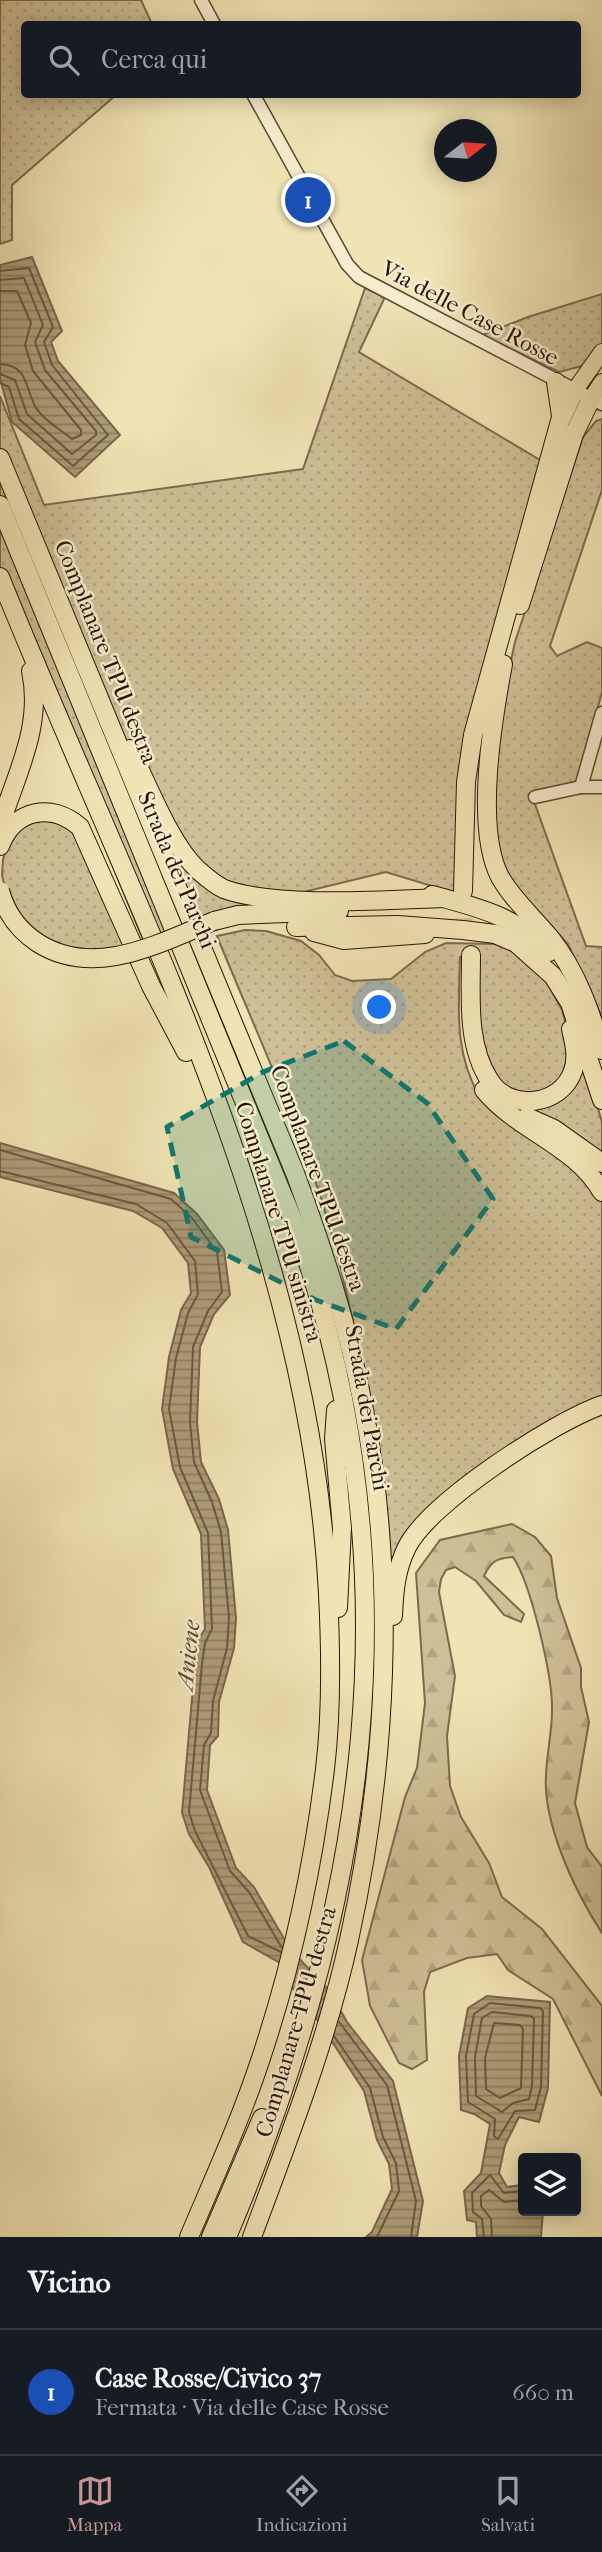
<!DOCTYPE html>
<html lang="it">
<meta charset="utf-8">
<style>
:root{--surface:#171b24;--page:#20242c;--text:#f1f3f6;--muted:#9ea1a6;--line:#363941;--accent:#c59692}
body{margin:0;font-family:"IM FELL French Canon",serif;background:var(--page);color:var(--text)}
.controls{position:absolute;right:21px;bottom:21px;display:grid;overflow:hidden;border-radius:7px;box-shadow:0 4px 18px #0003}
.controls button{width:63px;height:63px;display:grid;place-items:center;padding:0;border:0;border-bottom:2px solid var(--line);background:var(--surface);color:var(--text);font:35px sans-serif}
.compass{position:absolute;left:434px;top:119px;width:63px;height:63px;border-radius:50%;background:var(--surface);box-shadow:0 4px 18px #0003;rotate:73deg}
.you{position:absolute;left:380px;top:1008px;width:24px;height:24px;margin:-18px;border:5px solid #fff;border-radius:50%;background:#1a73e8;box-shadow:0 0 0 10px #1a73e833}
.badge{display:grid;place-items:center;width:46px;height:46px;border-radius:50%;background:var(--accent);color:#fff;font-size:23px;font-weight:700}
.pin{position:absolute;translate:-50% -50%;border:4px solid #fff;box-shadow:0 2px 7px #0006}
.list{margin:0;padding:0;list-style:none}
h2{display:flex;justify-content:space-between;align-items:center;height:91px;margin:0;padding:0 28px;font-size:30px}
h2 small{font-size:23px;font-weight:400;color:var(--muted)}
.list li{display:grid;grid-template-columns:46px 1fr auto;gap:21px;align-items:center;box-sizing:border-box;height:126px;padding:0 28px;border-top:2px solid var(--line)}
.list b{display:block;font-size:26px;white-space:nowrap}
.list p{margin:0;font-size:23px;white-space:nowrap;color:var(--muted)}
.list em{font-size:23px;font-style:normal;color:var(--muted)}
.icon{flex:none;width:38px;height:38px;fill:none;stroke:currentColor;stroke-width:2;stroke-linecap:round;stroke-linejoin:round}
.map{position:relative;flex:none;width:602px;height:2237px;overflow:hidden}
.search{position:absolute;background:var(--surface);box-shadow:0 4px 18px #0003;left:21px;right:21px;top:21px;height:77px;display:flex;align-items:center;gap:18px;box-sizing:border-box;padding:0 24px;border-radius:7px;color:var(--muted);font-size:26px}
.sheet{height:217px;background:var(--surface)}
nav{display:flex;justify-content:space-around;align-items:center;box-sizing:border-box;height:98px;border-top:2px solid var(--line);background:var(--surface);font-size:19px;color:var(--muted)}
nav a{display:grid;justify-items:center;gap:4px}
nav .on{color:var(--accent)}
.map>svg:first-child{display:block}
</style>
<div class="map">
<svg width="602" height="2237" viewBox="0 0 602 2237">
<defs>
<pattern id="grass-dots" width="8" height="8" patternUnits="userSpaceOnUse" patternTransform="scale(1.75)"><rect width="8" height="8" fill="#cec096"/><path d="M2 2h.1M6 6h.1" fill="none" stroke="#b1a480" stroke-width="1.8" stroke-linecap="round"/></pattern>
<pattern id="forest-firs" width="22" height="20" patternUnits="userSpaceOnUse" patternTransform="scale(1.75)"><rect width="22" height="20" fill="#cec096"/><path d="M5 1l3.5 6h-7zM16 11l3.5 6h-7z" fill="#b1a480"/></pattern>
<pattern id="water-rules" width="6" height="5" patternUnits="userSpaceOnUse" patternTransform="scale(1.75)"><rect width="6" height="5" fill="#ac9d78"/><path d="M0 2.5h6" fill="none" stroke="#8c7f60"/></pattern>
</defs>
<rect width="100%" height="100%" fill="#f0e4b4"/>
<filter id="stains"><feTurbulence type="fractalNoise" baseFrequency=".00286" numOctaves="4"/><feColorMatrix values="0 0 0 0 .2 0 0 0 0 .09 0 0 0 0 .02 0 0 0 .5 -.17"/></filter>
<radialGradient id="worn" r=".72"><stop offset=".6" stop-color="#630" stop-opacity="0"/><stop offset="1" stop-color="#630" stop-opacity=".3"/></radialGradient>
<g fill="url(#grass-dots)" stroke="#7c6a4d" stroke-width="2">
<polygon points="0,0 141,0 152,24 24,24 24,94 116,95 12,185 12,240 0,244"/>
<polygon points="365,288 385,297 359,352 545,463 469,734 458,894 386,872 225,911 144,942 0,594 0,396 44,505 303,469"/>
<polygon points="602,294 602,345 582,366 559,372 482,335 528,317"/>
<polygon points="602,419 602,490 550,646 557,656 587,642 602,648 602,692 577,784 531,793 586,946 602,947 602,1017 568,944 512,883 497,849 494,818 498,720 515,642 583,437 596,421"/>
<polygon points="34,818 73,826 127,947 77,954 31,933 5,889 2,875 3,859 12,836"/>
<path d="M 245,930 L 266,931 L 301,941 L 319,955 L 335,975 L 352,981 L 391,979 L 425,952 L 446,943 L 495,944 L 512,951 L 523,957 L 547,983 L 562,1010 L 570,1039 L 565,1077 L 539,1096 L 506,1091 L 480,1047 L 477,956 L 460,955 C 459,1005 453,1052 480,1097 C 521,1126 578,1155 602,1201 L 602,1401 L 434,1507 L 390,1571 C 377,1459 364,1352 334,1243 C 306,1138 258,1037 217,936 Z"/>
<polygon points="582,1068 587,1072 602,1122 602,1153 581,1138 516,1106"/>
</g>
<path fill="url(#forest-firs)" stroke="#7c6a4d" stroke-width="2" d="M 512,1524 L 535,1537 L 551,1556 L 557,1598 L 581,1668 L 581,1687 L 589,1722 L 575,1803 L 587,1847 L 602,1867 L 602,1933 C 577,1895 549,1836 546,1790 C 544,1764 552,1737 552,1711 C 553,1677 531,1584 513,1557 C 497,1558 491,1561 484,1576 L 524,1614 L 521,1622 L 504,1615 L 476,1581 L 455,1567 L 446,1570 L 441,1579 L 439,1592 L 455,1676 L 447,1736 L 450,1786 L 461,1817 L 489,1863 L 502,1897 L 542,1929 L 602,2006 L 602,2096 L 553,1999 L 508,1970 L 497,1954 L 467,1958 L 430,1972 L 424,1992 L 427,2060 L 412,2069 L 399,2063 L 370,2006 L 362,1960 L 405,1797 L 417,1768 L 425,1703 L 416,1573 L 440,1540 Z"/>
<g fill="url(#water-rules)" stroke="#78664a" stroke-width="2">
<polygon points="32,257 62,331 51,342 58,361 120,435 75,477 12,422 0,379 0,265"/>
<polygon points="0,1143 174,1193 197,1214 224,1250 230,1295 214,1314 200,1347 197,1422 201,1462 219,1499 228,1530 236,1618 234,1648 219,1702 218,1736 210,1745 207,1790 236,1868 254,1887 290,1949 329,1990 347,2022 393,2081 423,2201 417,2237 366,2237 372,2232 392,2189 389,2164 377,2140 364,2091 320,2023 299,2000 280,1963 243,1942 209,1867 189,1834 182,1813 195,1664 198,1640 205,1629 201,1534 173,1469 162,1409 169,1357 181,1310 191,1293 188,1263 162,1228 133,1211 0,1177"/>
<polygon points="487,1996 550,2002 548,2088 539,2122 519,2117 505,2145 499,2173 507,2187 523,2185 523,2211 543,2211 541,2237 477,2237 476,2222 467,2220 464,2191 481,2173 490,2124 474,2114 461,2110 459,2056 468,2008"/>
</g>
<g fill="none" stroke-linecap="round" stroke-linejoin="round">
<g stroke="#6a583e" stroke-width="2">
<polyline points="0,271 29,268 53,327 44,342 52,365 108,435 73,466 19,419 9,387 0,383"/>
<polyline points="0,280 24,278 43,325 35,342 45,370 96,431 96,435 72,454 27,414 15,380 0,374"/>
<path d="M 0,291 L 17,291 L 31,323 L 25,345 L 33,371 L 81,430 L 81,435 L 72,439 C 61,430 41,418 35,406 C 25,387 28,365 0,364"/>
<polyline points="0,1150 171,1199 192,1218 217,1252 222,1292 208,1311 193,1347 190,1422 194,1462 212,1502 221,1532 229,1618 227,1648 213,1701 211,1733 204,1745 200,1790 230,1871 249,1892 282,1948"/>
<polyline points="0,1171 136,1204 167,1223 195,1261 198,1294 188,1313 176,1358 169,1409 180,1467 208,1533 212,1629 205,1643 202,1664 189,1812 195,1831 248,1936 281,1952"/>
<polygon points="490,2003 540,2008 543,2011 541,2087 535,2110 515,2111 498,2139 494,2136 495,2119 468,2102 466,2056 474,2014"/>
<polygon points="492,2012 531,2016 534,2019 532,2086 529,2099 513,2103 502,2112 476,2096 475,2057 482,2018"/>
<polyline points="339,2022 387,2085 416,2201 411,2237"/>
<polygon points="494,2023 520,2025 523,2029 521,2088 500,2098 486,2089 485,2058"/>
<polyline points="334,2036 370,2088 383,2137 396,2163 399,2191 377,2237"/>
<polyline points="484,2237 482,2219 473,2212 472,2193 490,2175 504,2193 523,2191"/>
<polyline points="492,2237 491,2219 481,2206 481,2196 489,2190 504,2202 523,2200"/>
</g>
<polyline stroke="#d2c59a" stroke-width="18" stroke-dasharray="18 9" stroke-linecap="butt" points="463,891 465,956"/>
<g stroke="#5b4730" stroke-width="15">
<g id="minor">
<polyline points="201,0 214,24"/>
<polyline points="253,94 347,264 359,277 602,404"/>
<polyline points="581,787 602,713"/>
<polyline points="535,797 581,787 602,787"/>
</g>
</g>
<g stroke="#291304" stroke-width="18">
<g id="major">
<polyline points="575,390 602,352"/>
<polyline points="591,399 602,382"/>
</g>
</g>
<g stroke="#291304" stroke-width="20">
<g id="highway">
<polyline points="556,382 561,416"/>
<path d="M 0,458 L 295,1173 C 323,1249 348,1325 363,1405 C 397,1579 387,1767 349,1940 C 327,2041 288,2140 252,2237"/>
<path d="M 0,505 L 297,1230 C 418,1573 367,1909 227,2237"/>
<path d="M 0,577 C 132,906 310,1233 328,1594 C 331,1652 332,1711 325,1769 C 313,1867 292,1965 261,2058 C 241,2119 214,2178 189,2237"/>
<polyline points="520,605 574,434 591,399"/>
<path d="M 503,664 C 493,718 474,827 500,877 C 513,900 534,918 551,939 C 577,972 590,1011 602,1050"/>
<path d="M 130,749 C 148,785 170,844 198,870 C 206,877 215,885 224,889 C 276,908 385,900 443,898"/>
<path d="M 0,826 C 16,774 43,727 31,671"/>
<path d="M 0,846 C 14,809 52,802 80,827 L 151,986 L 186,1052"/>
<polyline points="463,891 466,782 473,735 560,421 575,390"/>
<path d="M 432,895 C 476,907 517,916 549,952"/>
<polyline points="214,921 238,915 339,911"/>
<polyline points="296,927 398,925 463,930 495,934 516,943 553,976 570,1003 602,1100"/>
<polyline points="314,932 344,940 425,934"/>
<path d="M 471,955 C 471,996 466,1045 490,1081 C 510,1112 561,1106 573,1071 C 578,1057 574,1042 571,1029"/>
<path d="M 484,1090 C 519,1132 574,1144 602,1192"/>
<polyline points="527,1117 554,1129 602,1163"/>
<polyline points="336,1410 334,1439 342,1528 338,1608"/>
<path d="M 393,1616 C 394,1591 396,1569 407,1547 C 430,1502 553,1422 602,1405"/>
<polyline points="211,2237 262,2118"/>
</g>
</g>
<use href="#minor" stroke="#f5edce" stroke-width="12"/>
<use href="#major" stroke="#f0e4b4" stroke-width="16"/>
<use href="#highway" stroke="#f0e4b4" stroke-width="18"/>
<g stroke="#291304" stroke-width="20" stroke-linecap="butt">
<path id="highway-bridge" d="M 0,891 C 6,913 18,930 38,943 C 95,979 159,943 214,921"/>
</g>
<use href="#highway-bridge" stroke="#f0e4b4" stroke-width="18"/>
</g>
<path fill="#0f766e" fill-opacity="0.2" stroke="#0f766e" stroke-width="5" stroke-dasharray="14 9" stroke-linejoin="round" d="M 344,1041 L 427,1103 L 493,1199 L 396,1329 L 316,1300 L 191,1237 L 167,1127 L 263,1072 Z"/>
<g text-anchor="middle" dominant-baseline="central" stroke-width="5" stroke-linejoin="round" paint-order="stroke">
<g font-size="23" fill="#291304" stroke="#f5edce">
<text transform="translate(470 313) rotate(28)">Via delle Case Rosse</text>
<text transform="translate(106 652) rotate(68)">Complanare TPU destra</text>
<text transform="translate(177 870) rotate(67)">Strada dei Parchi</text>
<text transform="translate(318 1178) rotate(70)">Complanare TPU destra</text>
<text transform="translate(279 1222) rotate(73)">Complanare TPU sinistra</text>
<text transform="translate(367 1408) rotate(80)">Strada dei Parchi</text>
<text transform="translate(296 2022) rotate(-74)">Complanare TPU destra</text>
</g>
<g font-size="24" font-style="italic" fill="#5d4a32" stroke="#f5edce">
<text transform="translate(188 1655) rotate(-84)">Aniene</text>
</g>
</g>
<rect width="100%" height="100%" filter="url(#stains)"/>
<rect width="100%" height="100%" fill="url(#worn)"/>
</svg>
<div class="controls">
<button><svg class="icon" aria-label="layers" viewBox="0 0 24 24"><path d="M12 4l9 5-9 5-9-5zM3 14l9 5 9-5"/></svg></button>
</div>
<svg class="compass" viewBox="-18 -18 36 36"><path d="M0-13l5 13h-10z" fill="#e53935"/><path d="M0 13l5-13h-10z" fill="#9ea1a6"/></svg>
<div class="you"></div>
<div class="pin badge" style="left:308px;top:200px;background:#1a4fb4">1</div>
<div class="search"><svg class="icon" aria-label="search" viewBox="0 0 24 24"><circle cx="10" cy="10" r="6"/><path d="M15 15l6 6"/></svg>Cerca qui</div>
</div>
<section class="sheet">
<h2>Vicino<small></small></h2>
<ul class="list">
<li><span class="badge" style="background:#1a4fb4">1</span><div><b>Case Rosse/Civico 37</b><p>Fermata · Via delle Case Rosse</p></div><em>660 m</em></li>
</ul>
</section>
<nav>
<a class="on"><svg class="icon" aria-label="map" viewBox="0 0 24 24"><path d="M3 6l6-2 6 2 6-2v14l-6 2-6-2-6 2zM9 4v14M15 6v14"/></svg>Mappa</a>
<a><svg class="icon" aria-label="directions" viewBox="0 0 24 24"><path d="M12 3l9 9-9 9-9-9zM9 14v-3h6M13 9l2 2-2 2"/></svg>Indicazioni</a>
<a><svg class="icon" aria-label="saved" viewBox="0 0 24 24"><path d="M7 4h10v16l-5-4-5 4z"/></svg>Salvati</a>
</nav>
